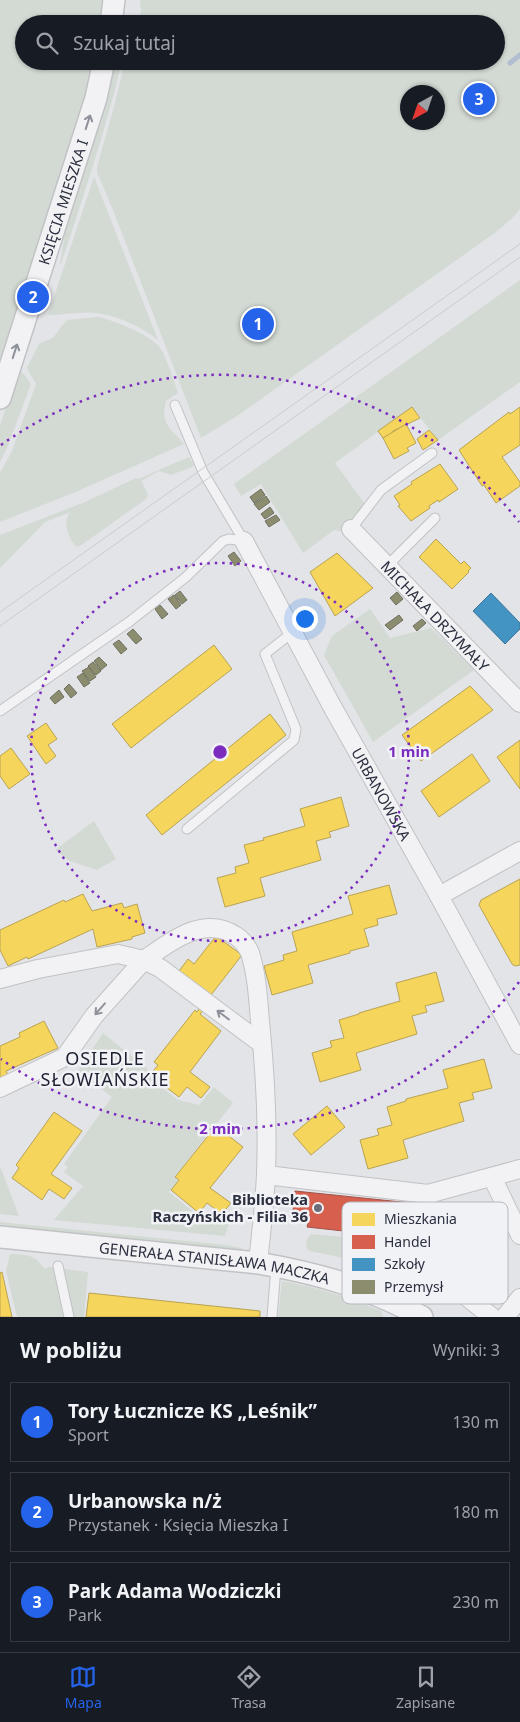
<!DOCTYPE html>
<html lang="pl">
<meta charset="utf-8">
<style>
:root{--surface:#171b24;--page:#20242c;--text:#f1f3f6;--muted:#9ea1a6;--line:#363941;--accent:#2563eb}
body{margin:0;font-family:"Noto Sans",sans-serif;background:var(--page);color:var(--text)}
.compass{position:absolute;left:400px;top:85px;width:45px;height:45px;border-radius:50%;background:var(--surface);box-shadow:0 1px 4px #0004;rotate:220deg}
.you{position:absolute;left:304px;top:618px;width:18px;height:18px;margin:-12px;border:4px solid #fff;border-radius:50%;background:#1a73e8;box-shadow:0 0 0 8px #1a73e833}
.badge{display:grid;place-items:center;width:32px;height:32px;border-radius:50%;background:var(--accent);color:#fff;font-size:16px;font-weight:700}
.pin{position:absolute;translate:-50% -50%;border:2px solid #fff;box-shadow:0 1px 5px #0006}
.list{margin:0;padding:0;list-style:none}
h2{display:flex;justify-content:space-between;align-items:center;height:65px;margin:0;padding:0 20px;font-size:21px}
h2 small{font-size:16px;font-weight:400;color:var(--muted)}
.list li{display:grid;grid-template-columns:32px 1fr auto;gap:15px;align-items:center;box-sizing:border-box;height:80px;margin:0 10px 10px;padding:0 10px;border:1px solid var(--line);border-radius:0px}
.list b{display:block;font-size:19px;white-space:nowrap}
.list p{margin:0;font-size:16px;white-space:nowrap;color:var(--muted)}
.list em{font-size:16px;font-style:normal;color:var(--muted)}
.icon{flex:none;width:28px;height:28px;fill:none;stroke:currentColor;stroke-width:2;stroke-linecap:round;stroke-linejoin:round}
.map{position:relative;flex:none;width:520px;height:1317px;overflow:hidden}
.search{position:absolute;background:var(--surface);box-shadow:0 1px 4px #0004;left:15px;right:15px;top:15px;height:55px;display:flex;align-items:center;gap:12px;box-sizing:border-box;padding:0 18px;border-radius:28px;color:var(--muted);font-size:19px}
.sheet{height:335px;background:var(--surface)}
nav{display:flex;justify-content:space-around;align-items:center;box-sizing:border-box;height:70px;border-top:1px solid var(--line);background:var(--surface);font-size:14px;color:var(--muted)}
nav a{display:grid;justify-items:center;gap:2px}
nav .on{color:var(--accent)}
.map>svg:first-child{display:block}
</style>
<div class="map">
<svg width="520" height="1317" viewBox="0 0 520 1317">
<rect width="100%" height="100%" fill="#e3e4e7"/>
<g fill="#d2dad3" fill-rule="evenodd">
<polygon points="0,0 105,0 102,24 24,24 24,61 96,61 89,92 0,371"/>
<path d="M 140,0 L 520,0 L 520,209 C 513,218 505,225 496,232 L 237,416 L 201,438 L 113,210 L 97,172 L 97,167 L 115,103 L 125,61 L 496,61 L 496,24 L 137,24 L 141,11 ZM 408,92 L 438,92 L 438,122 L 408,122 Z"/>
<path d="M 113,61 L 122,61 C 106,130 83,197 61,264 L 60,264 L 66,225 Z"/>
<path d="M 94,177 L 158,340 C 143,328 121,317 102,314 C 85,310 65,315 48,315 Z"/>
<polygon points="520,280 520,382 438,440 412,407 335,463 364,503 361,518 345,532 334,530 303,553 261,484 241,496 234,484"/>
<path d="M 99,317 C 115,321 152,335 161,349 C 168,362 173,378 178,393 L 166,401 C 160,425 171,428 184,444 L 78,491 L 0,522 L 0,473 L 12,451 L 36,384 L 27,368 L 39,344 L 54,337 L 61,327 L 67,320 Z"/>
<polygon points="20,371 24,374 31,384 7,448 0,462 0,425 14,385"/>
<path d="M 189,457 L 194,465 L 192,467 L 171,475 L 159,471 L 141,481 L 148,494 L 146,499 L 80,546 L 77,547 C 71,543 64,526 67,519 C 67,517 70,512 71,512 L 45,522 L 0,568 L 0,535 L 85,502 L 136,478 L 138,479 Z"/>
<polygon points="370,609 390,638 431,628 474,670 373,742 324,655 332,636"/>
<polygon points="94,821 116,859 97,870 70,861 55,850"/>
<polygon points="103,1033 149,1070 146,1075 178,1100 199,1105 214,1087 233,1103 174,1177 178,1180 169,1192 197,1215 230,1219 225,1236 54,1220 83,1186 64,1172 68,1167 64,1164 112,1097 78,1071"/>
<polygon points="0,1166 19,1216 0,1214"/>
<polygon points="0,1222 226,1245 242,1248 242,1250 234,1251 0,1228"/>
<polygon points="311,1234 376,1240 375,1269 335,1256 309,1251 306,1246 307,1239"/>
<path d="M 10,1254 C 28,1255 34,1254 45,1269 L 49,1267 L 88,1272 L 84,1317 L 17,1317 L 6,1271 Z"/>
<path d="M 282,1281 C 316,1287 349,1297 381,1311 L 383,1317 L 278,1317 Z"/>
</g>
<g fill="#f6d55c" stroke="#b9a353">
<polygon points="412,407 420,418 393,431 393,433 383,438 378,431"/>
<polygon points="520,407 520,445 502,457 520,482 520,486 496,503 484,485 482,486 459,450 509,412 510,414"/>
<polygon points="406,424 416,443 407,448 409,451 394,459 383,438"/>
<polygon points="429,430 438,440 423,450 417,439"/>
<polygon points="440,464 458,489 439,502 438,500 429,506 430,508 411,521 398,506 400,505 394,496 412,484 411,482"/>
<polygon points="436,539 461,564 464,561 471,568 468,571 469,572 452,589 419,557"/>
<polygon points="337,553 373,588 335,616 310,572"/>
<polygon points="214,645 232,669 131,748 112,724"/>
<polygon points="470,686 493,710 421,761 402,735"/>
<polygon points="270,714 286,735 162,835 146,815"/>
<polygon points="46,723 57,739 48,745 56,756 46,764 27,736"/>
<polygon points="520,740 520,789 497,757"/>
<polygon points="11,748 30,774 9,789 0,776 0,756"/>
<polygon points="472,754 490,781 439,817 421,791"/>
<polygon points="341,797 349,826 329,832 331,837 316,841 321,860 260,878 265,896 225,907 217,878 236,873 235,867 249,863 244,845 264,840 263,838 305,826 300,809"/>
<polygon points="520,879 520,965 515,966 512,964 479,905 481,900"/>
<polygon points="389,885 397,914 377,919 378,925 364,929 369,946 350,951 350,953 308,965 313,983 272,995 264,966 284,960 283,955 297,951 292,932 353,914 348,896"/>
<polygon points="83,894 92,911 122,903 124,908 137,904 145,933 132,937 132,939 97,947 93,929 28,959 27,957 8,966 0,950 0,930 64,900 65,902"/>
<polygon points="216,936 242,955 211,995 179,971 188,959 194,964"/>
<polygon points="436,972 444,1001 425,1006 427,1012 412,1016 417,1034 356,1053 361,1070 320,1082 312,1053 332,1047 330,1041 344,1038 339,1020 359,1014 359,1013 400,1001 396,983"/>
<polygon points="199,1009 203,1011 200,1014 221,1031 190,1072 210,1087 201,1098 187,1087 179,1097 150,1075 158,1065 154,1062 195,1010 197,1012"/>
<polygon points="44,1021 58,1048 6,1071 8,1075 0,1079 0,1046 20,1037 19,1033"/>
<polygon points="484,1059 492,1088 472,1093 474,1099 459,1103 464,1121 403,1140 408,1158 368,1169 360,1140 379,1135 377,1129 392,1125 387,1107 406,1101 406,1099 448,1088 443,1070"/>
<polygon points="327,1106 345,1127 311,1155 293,1134"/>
<polygon points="54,1112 82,1131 51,1174 72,1188 64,1199 49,1189 42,1200 12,1178 19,1168 16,1165"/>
<polygon points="216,1126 243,1147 210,1188 231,1203 222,1214 207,1203 199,1213 171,1190 179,1180 175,1177"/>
<polygon points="2,1272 12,1317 0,1317 0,1273"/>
<polygon points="89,1293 260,1311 260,1317 86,1317"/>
</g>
<polygon fill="#d6604d" stroke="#a35149" points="295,1191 411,1203 407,1233 372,1229 371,1234 307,1227 308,1223 292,1221"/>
<polygon fill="#4393c3" stroke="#3c759b" points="491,593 520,623 520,629 505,644 473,611"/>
<g fill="#8c8c6e" stroke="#6f7060">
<polygon points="261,489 265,495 254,503 250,497"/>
<polygon points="266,496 270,502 259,510 254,504"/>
<polygon points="270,507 274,513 265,519 261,514"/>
<polygon points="276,515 280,520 269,527 265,521"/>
<polygon points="234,552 241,561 235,566 228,556"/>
<polygon points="180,591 187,600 182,604 175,595"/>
<polygon points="397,592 403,599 396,605 390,598"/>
<polygon points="174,595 181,605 176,609 168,599"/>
<polygon points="160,605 168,614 162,619 155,609"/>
<polygon points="399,615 403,620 390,630 385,625"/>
<polygon points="422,619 426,623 417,631 413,626"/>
<polygon points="133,629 142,639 136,644 127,634"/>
<polygon points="119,640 127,649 121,654 113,644"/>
<polygon points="99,657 107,665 101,670 94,661"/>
<polygon points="93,662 101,671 96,675 88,666"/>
<polygon points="89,667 96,677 90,681 82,671"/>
<polygon points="83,673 90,683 84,687 77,677"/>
<polygon points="69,684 77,693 71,698 64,689"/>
<polygon points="59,690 64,697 55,704 50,698"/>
</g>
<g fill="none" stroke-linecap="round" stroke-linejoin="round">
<polyline stroke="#b3bdd0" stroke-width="5" points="510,63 520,55"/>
<g stroke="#c1c2c5" stroke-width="11">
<g id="service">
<polyline points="175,405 203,472 244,541"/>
<polyline points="351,529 381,490 432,453"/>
<polyline points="392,570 393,560 435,518"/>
<polyline points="0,711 129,622 186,577 223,541 229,539 244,541"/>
<polyline points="187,829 294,740 296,729 265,654 293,632"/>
<polyline points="58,1266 69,1317"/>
<polyline points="272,1317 276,1267"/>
</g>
</g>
<g stroke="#c1c2c5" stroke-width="20">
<g id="minor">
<path id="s1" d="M 351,529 L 520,703"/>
<path id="s2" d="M 244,541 L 333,708 L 439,896 L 520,1045"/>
<polyline points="439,896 520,851"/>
<path d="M 0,979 L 38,969 L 118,954 L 144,960 C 170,942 204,914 236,936 C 242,940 247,946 250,953 C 257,975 258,998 260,1021 C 265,1071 268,1122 266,1173 C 265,1203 261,1233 258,1263"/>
<polyline points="0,1088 65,1057 94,1016 144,960 160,968 262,1044"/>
<polyline points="266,1175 428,1194 520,1169"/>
<polyline points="492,1177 520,1235"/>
<polyline points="428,1194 423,1251 423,1257 426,1264 492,1317"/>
<polyline points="505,1317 520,1298"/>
</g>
</g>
<g stroke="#c1c2c5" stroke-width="24">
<g id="tertiary">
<polyline points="111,24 114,0"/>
<path id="s3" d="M 0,398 L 96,98 L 104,61"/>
<path id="s4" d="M 0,1237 L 258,1263 C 316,1273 371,1288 422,1317"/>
</g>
</g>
<use href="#service" stroke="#f2f2f4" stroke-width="9"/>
<use href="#minor" stroke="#f2f2f4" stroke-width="18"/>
<use href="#tertiary" stroke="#f2f2f4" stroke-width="21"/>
<g stroke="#cbcccf" stroke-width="1">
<polyline points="0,612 520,244"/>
<polyline points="0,626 520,257"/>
</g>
</g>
<defs><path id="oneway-shaft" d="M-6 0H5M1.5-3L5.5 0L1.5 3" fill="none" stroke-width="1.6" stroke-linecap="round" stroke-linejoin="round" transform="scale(1.25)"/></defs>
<g stroke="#8e909a">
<use href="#oneway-shaft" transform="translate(88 122) rotate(-72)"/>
<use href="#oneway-shaft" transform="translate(15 351) rotate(-72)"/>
<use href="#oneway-shaft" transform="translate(100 1009) rotate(131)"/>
<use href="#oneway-shaft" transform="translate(223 1015) rotate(-143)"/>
</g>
<g fill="none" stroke="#7b2cbf" stroke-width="2.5" stroke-dasharray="2.5 5">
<circle cx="220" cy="752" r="189"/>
<path d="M519 982A377 377 0 0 1 1 1059M1 445A377 377 0 0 1 519 522"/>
</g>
<circle fill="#6b6e7a" stroke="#f1f2f6" stroke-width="2" cx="318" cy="1208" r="5"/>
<g text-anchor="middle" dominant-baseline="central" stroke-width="5" stroke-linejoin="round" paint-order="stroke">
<g font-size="15" fill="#2b2f3f" stroke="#f1f2f6">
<text stroke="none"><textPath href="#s3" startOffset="206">KSIĘCIA MIESZKA I</textPath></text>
<text stroke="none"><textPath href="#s1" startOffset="121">MICHAŁA DRZYMAŁY</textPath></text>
<text stroke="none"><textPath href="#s2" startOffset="288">URBANOWSKA</textPath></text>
<text stroke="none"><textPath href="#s4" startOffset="216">GENERAŁA STANISŁAWA MACZKA</textPath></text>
</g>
<g font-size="15" font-weight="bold" fill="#2b2f3f" stroke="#f1f2f6" text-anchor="end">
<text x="308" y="1199">Biblioteka<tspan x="308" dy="17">Raczyńskich - Filia 36</tspan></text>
</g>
<g font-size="18" letter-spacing="1" fill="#1d2030" stroke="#f1f2f6">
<text x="105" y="1058">OSIEDLE<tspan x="105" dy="21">SŁOWIAŃSKIE</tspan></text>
</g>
</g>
<rect x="342" y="1202" width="166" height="102" rx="8" fill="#f1f2f6" stroke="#b6b8bf" stroke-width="1"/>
<rect x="352" y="1213" width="23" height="13" fill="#f6d55c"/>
<rect x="352" y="1235" width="23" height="14" fill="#d6604d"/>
<rect x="352" y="1258" width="23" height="13" fill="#4393c3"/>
<rect x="352" y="1280" width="23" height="14" fill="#8c8c6e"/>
<g font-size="14" fill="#2b2f3f">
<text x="384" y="1224">Mieszkania</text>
<text x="384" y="1247">Handel</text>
<text x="384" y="1269">Szkoły</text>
<text x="384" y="1292">Przemysł</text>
</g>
<circle cx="220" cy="752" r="8" fill="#7b2cbf" stroke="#f1f2f6" stroke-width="2.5"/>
<g font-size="15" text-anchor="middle" font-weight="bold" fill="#7b2cbf" stroke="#f1f2f6" stroke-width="5" stroke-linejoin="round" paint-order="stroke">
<text x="409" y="757">1 min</text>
<text x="220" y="1134">2 min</text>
</g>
</svg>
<svg class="compass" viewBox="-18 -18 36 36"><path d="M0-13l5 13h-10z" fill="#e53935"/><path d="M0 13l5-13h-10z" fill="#9ea1a6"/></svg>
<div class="you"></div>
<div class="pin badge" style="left:258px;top:324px">1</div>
<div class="pin badge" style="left:33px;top:297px">2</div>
<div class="pin badge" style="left:479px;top:99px">3</div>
<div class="search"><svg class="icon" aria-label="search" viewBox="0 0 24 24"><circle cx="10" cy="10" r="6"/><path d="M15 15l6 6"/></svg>Szukaj tutaj</div>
</div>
<section class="sheet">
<h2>W pobliżu<small>Wyniki: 3</small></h2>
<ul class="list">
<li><span class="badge">1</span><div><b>Tory Łucznicze KS „Leśnik”</b><p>Sport</p></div><em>130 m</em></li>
<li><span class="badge">2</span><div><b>Urbanowska n/ż</b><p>Przystanek · Księcia Mieszka I</p></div><em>180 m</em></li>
<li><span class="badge">3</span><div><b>Park Adama Wodziczki</b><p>Park</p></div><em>230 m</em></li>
</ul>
</section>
<nav>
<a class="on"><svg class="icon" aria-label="map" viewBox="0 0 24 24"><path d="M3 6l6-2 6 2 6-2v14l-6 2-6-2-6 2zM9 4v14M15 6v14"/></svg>Mapa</a>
<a><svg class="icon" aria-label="directions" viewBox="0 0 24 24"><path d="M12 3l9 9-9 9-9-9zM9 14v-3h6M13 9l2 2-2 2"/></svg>Trasa</a>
<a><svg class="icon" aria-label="saved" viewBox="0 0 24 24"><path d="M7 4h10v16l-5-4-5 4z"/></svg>Zapisane</a>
</nav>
